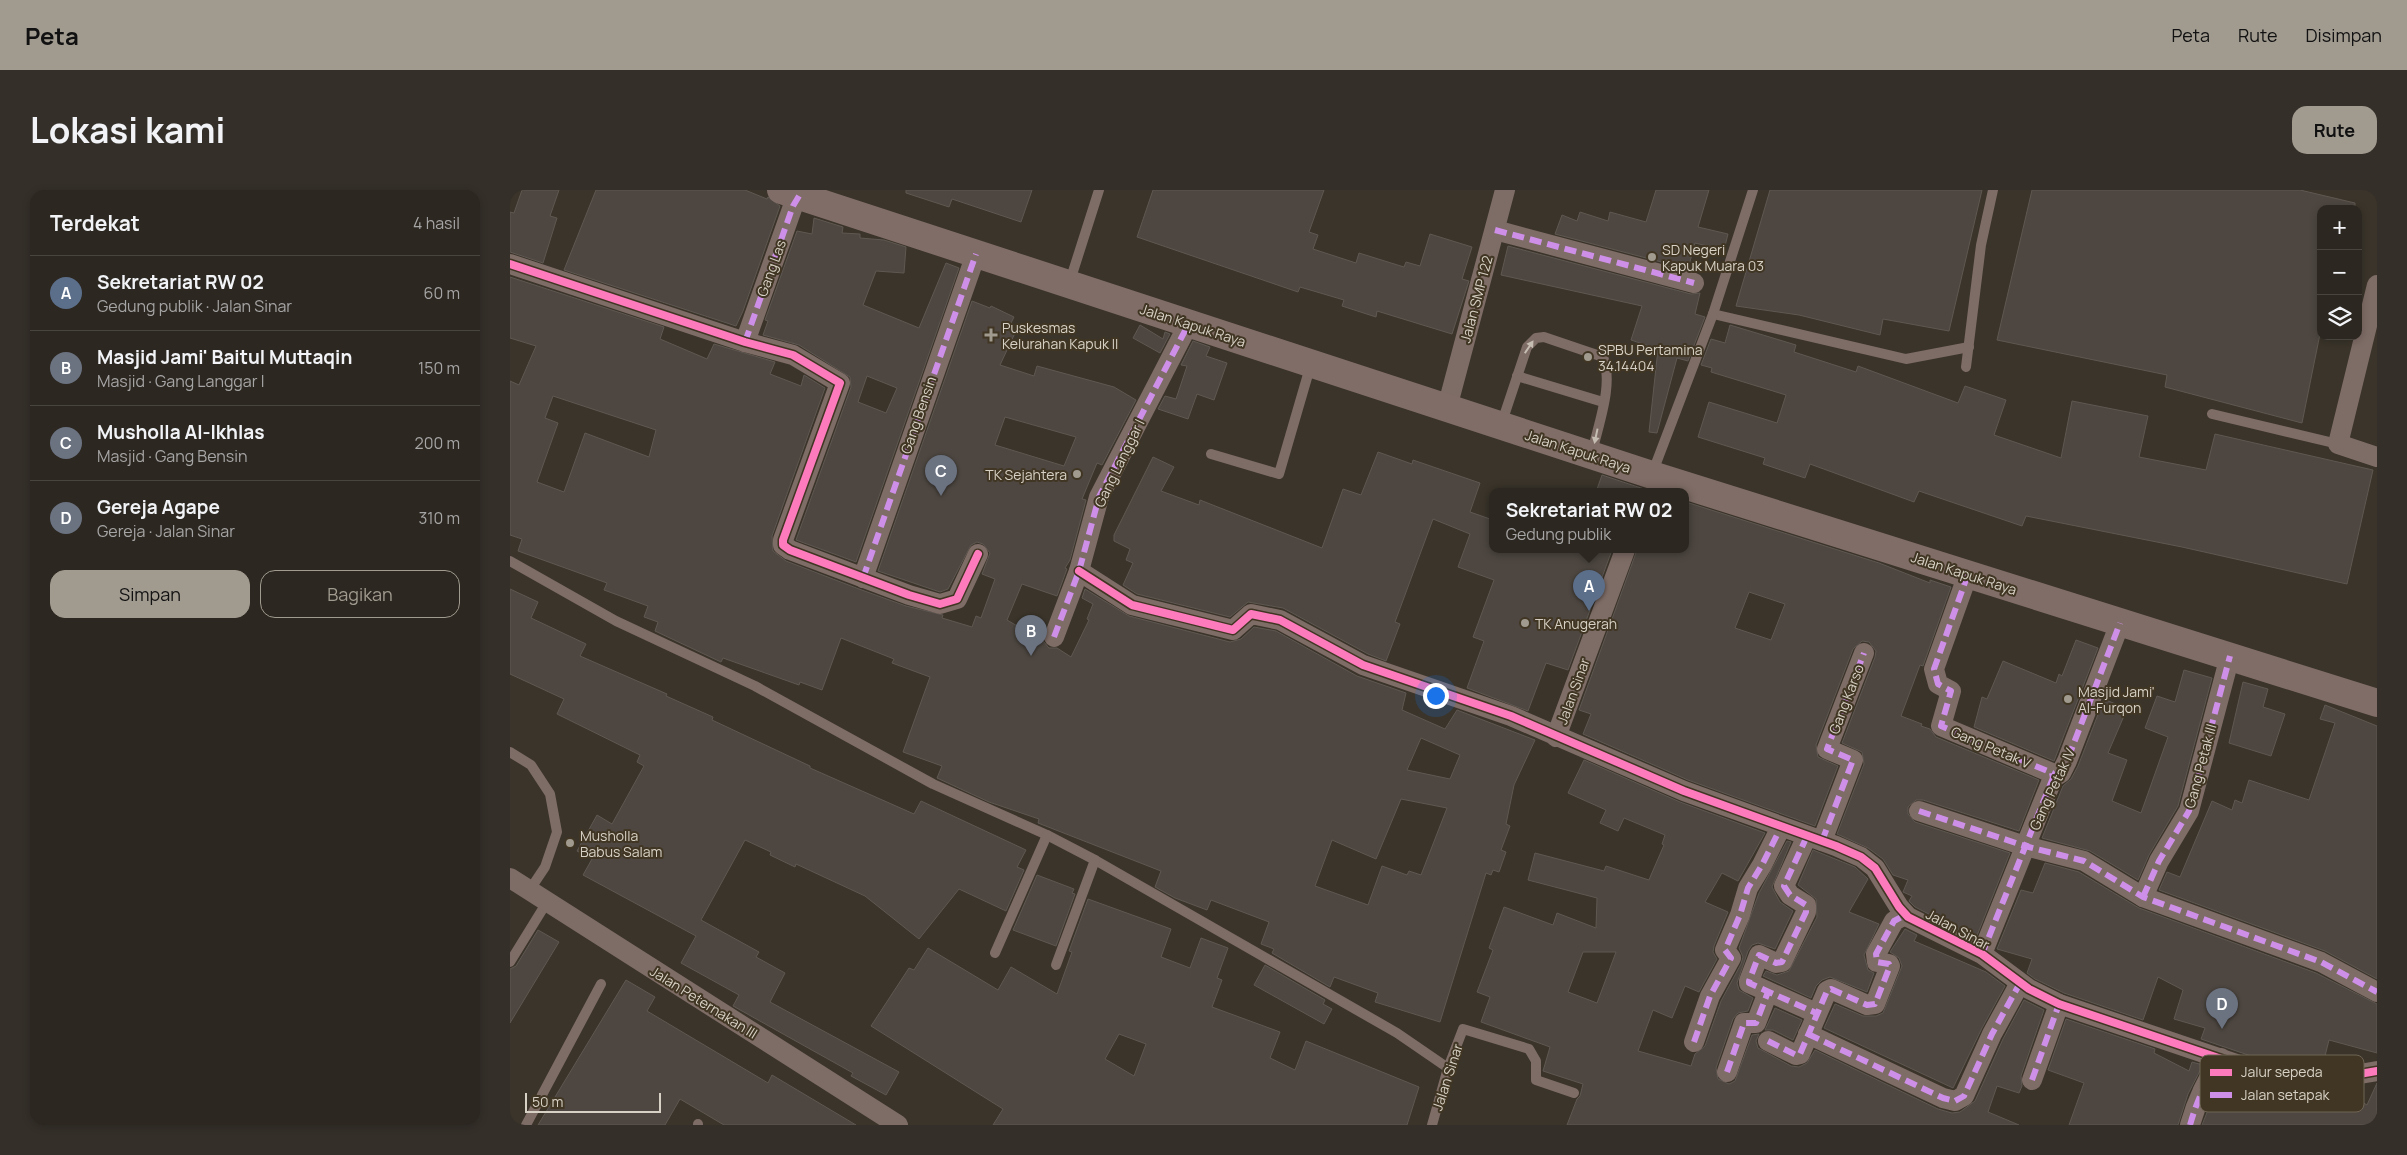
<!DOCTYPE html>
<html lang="id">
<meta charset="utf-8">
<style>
:root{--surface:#2c2720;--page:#342f29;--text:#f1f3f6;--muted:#a6a5a5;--line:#48443e;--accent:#a09a8f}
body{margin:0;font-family:Manrope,sans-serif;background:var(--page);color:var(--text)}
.controls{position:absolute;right:15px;top:15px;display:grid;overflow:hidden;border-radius:10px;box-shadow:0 2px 8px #0003}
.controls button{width:45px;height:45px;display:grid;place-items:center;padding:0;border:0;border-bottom:1px solid var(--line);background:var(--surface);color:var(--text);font:25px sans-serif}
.scale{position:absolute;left:15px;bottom:12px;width:136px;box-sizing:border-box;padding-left:5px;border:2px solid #d7d1c5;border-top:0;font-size:14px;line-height:18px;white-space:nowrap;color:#d7d1c5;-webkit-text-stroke:4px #413623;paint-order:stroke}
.you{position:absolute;left:925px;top:505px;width:18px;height:18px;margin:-12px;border:4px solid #fff;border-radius:50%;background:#1a73e8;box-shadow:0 0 0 8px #1a73e833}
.badge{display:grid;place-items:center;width:32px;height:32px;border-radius:50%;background:var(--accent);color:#fff;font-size:16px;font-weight:700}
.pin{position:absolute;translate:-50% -41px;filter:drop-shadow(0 1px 2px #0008)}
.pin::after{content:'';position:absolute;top:26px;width:18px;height:15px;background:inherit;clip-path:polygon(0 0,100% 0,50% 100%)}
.popup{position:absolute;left:979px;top:298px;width:200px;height:65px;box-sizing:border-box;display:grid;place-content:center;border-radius:10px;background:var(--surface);filter:drop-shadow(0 1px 4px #0005);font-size:16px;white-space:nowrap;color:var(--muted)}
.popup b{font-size:19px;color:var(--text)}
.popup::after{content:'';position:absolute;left:50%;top:100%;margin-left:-10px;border:10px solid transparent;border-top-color:var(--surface)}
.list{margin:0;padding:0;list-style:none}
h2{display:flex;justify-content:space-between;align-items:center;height:65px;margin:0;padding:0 20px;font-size:21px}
h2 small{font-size:16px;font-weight:400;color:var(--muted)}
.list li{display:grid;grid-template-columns:32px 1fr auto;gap:15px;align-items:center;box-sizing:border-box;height:75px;padding:0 20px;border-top:1px solid var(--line)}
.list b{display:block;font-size:19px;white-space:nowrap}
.list p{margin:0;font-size:16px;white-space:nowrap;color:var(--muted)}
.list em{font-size:16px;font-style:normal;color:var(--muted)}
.actions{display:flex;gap:10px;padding:15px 20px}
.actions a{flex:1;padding:11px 0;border:1px solid var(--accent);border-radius:15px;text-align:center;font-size:18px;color:var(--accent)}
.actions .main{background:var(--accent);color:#111}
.icon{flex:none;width:28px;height:28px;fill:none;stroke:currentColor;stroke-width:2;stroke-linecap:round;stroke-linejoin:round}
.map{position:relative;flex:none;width:1867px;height:935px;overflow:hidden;border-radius:15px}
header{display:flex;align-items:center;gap:30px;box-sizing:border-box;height:70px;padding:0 25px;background:var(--accent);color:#111}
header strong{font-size:24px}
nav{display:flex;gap:28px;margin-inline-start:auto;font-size:18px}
.intro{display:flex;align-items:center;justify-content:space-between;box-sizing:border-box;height:120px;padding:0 30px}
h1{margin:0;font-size:35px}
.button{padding:12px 22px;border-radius:15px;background:var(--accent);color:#111;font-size:18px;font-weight:700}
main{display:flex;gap:30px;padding:0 30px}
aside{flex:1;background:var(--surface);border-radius:15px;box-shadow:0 2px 8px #0003}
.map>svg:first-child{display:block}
</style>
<header>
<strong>Peta</strong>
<nav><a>Peta</a><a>Rute</a><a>Disimpan</a></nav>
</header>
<div class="intro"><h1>Lokasi kami</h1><a class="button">Rute</a></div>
<main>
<aside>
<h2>Terdekat<small>4 hasil</small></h2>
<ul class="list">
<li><span class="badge" style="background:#5c6f8a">A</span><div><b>Sekretariat RW 02</b><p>Gedung publik · Jalan Sinar</p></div><em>60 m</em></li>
<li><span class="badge" style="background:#6b7280">B</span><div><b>Masjid Jami' Baitul Muttaqin</b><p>Masjid · Gang Langgar I</p></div><em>150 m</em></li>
<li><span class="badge" style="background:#6b7280">C</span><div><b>Musholla Al-Ikhlas</b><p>Masjid · Gang Bensin</p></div><em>200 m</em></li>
<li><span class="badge" style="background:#6b7280">D</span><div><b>Gereja Agape</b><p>Gereja · Jalan Sinar</p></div><em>310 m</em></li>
</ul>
<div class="actions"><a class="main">Simpan</a><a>Bagikan</a></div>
</aside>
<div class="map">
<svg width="1867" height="935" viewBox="0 0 1867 935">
<rect width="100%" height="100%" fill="#3a342a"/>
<g fill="#4e4741" stroke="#5f5852" fill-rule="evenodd">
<polygon points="12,0 49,0 40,26 47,28 33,73 0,62 0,22 4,23"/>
<polygon points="86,0 235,0 257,9 258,7 270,16 233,121 226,136 54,80"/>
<polygon points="396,0 522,0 511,32 442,9 439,17 396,3"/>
<polygon points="643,0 814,0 799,42 808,45 803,59 846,73 849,63 894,77 896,72 910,76 920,44 962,57 952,89 959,91 942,144 867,121 866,127 832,116 834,110 790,97 788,102 627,47"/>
<polygon points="1146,0 1199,0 1188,37 1218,44 1214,60 1185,53 1178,79 1045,44 1052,25 1067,31 1070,22 1098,31 1100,22 1136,32"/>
<polygon points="1260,0 1472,0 1439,141 1373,129 1370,145 1289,125 1226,116"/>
<polygon points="1522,0 1790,0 1845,13 1845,19 1811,19 1811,139 1792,233 1655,197 1657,185 1487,150"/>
<path d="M 304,28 L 333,37 L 332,43 L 350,44 L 350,48 L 374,50 L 396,57 L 394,83 L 366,81 L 353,115 L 409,138 L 436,73 L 449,78 L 346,372 L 286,350 L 341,197 L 340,187 L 289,155 L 253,145 L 258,131 L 255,130 L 287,41 L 302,44 ZM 357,186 L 387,198 L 376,223 L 348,212 Z"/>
<polygon points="998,56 1181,104 1190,103 1185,124 1195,127 1178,171 1167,168 1147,243 1139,242 1148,159 1121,150 1132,116 991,85"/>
<path d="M 0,87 L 154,137 L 150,149 L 197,169 L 204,154 L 265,172 L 260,184 L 291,196 L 294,185 L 315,198 L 262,346 L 263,361 L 276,371 L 349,399 L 396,416 L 433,425 L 432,428 L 462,437 L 466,426 L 471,428 L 485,389 L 472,384 L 480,363 L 473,354 L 467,352 L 461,355 L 438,399 L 430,402 L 368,381 L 462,111 L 480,118 L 481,116 L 504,127 L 499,137 L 506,141 L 490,175 L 524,186 L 527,176 L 604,197 L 626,210 L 592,275 L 587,273 L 572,309 L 576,310 L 560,370 L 555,378 L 557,379 L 547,406 L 512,394 L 497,430 L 533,451 L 539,458 L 547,458 L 561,467 L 579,430 L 577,429 L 583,414 L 572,408 L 575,399 L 619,426 L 720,452 L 731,449 L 744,437 L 766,441 L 847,486 L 896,503 L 892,520 L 935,539 L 947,520 L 1025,550 L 1004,595 L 996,634 L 1000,636 L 991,660 L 996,662 L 989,682 L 983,680 L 981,685 L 976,683 L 930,832 L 865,812 L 868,803 L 824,787 L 820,797 L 762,763 L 764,759 L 751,754 L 759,732 L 701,710 L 697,720 L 665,708 L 645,697 L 651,681 L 528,633 L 529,629 L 479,612 L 427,588 L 432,576 L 393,562 L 420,487 L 382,473 L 384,469 L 331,448 L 312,500 L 290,492 L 289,495 L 213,468 L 211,472 L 145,441 L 148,432 L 134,427 L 138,416 L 94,400 L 97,393 L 8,361 L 12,349 L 0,345 L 0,191 L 9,195 L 26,156 L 0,148 ZM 43,206 L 146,240 L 139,267 L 75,243 L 54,302 L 27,292 L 48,233 L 35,228 ZM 495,227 L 566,247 L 554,276 L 485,255 ZM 911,548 L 950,565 L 940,589 L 897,580 ZM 891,609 L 937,618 L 911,685 L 899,681 L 897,685 L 872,676 L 858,715 L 805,696 L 822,650 L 866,669 Z"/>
<polygon points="630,135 653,149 655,142 660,144 650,163 623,148"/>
<polygon points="1220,135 1286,155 1284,162 1346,182 1348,176 1448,213 1455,196 1496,210 1484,245 1551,268 1562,211 1638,226 1629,267 1696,280 1705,244 1863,280 1837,394 1672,357 1516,326 1512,336 1409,301 1404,312 1300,274 1295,288 1253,274 1255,268 1188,247 1199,212 1267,233 1276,205 1201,182 1202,178 1191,175 1201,149 1215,153"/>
<polygon points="683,151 700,157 696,166 717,173 704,210 687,204 678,229 648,219 655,206 666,209 677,176 671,175"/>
<polygon points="868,262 902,274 903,270 970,293 960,322 983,330 983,360 1102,360 1058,480 1036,473 1018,521 957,498 974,451 963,447 984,390 948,377 960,344 923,329 885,432 890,434 876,471 858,464 773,418 738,412 720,427 627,404 613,395 623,373 616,370 620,359 604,351 604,345 643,267 664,277 651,301 689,315 690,310 812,358 833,299 851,305"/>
<polygon points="1092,285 1137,300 1141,302 1086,302"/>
<path d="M 1179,313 L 1369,373 L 1420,393 L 1420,390 L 1441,397 L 1413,476 L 1410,475 L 1391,526 L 1412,534 L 1411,536 L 1420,539 L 1426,547 L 1529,590 L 1509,641 L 1413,610 L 1406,610 L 1398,617 L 1398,624 L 1405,632 L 1500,663 L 1466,748 L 1405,717 L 1399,711 L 1402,706 L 1393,702 L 1398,690 L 1383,685 L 1373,669 L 1358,658 L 1327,644 L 1354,574 L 1352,562 L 1332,553 L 1365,467 L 1366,461 L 1359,452 L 1352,451 L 1343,459 L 1306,555 L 1308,567 L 1328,576 L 1305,636 L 1178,590 L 1073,544 L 1081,524 L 1069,520 L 1127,360 L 1175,360 L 1175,322 ZM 1239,402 L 1275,414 L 1261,450 L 1225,438 Z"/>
<polygon points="0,399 28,412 21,428 76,454 70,466 157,504 156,506 203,527 202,530 300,576 300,578 404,624 411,611 516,660 507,677 514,680 496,721 449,699 409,749 355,706 286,674 285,677 260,665 261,662 235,650 191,730 249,762 246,767 275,783 260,812 389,882 376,905 341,886 343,883 223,816 229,805 171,773 186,746 73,685 82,669 67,661 87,625 102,634 134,576 127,572 130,565 47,524 54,509 0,484"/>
<polygon points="1566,450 1588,458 1544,571 1464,537 1472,507 1477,509 1493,471 1546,493 1549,484 1552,486"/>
<polygon points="1674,480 1702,488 1668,616 1639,665 1628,690 1580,661 1532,648 1553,596 1561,589 1568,576 1594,509 1617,519 1598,563 1617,570 1602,611 1631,623 1658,547 1635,538 1647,506 1665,512"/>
<polygon points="1733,492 1758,499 1753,517 1775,524 1761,566 1719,553"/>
<polygon points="1815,515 1867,536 1867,789 1815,761 1649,700 1657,682 1670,687 1702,611 1722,620 1725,610 1732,613 1739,590 1799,610 1825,533 1810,529"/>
<path d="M 1074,570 L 1170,612 L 1255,643 L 1228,691 L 1212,683 L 1195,712 L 1218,722 L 1204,756 L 1203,762 L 1207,769 L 1189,802 L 1175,796 L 1162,828 L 1143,820 L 1128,861 L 1181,876 L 1185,864 L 1195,856 L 1211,811 L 1231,774 L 1233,767 L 1229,758 L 1249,703 L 1277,651 L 1281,652 L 1262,697 L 1270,712 L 1283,721 L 1265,759 L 1248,753 L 1242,755 L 1238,761 L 1227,793 L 1229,800 L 1243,808 L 1238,821 L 1228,823 L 1223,829 L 1206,878 L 1208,889 L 1219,894 L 1225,891 L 1242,845 L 1249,844 L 1246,851 L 1248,858 L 1281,876 L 1289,877 L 1297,873 L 1305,860 L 1428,919 L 1442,923 L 1450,922 L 1465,911 L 1493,849 L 1514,810 L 1534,820 L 1511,886 L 1512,896 L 1509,903 L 1487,896 L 1478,922 L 1509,935 L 1057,935 L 1067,909 L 1070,906 L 1073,894 L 1033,881 L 1040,857 L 971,832 L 980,807 L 967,802 L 983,760 L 979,758 L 994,717 L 1043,735 L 1047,723 L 1086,738 L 1087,708 L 1018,690 L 1025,663 L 1094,681 L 1096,676 L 1139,690 L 1141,685 L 1154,655 L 1152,654 L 1155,645 L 1114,628 L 1108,641 L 1090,633 L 1096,620 L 1058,603 ZM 1073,762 L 1106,762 L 1087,813 L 1058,802 Z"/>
<polygon points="1303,660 1345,677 1358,689 1339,722 1369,734 1354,765 1358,780 1364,783 1357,802 1320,787 1312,790 1306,796 1301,808 1253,786 1256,781 1267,785 1279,781 1307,727 1306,709 1288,695"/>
<polygon points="1535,673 1569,682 1629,718 1806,783 1867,814 1867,863 1819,850 1813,874 1785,874 1750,869 1691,849 1695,838 1664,829 1673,800 1648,787 1633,830 1554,803 1525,789 1517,783 1522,769 1487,759 1511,700 1523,703"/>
<polygon points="527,685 564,699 562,703 565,704 546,756 503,740"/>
<path d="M 578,709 L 661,739 L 651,767 L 680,778 L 691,748 L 718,758 L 707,788 L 712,790 L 702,817 L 770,842 L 760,868 L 785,880 L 796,851 L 909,897 L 897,935 L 483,935 L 493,919 L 361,836 L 399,778 L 404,780 L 418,758 L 488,800 L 501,777 L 547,804 L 562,762 L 559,761 ZM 609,844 L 636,854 L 624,886 L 595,869 Z"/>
<polygon points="1395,739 1407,745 1404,751 1476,782 1495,796 1472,838 1443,898 1314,838 1325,814 1353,826 1366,826 1373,823 1392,776 1389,768 1380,762"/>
<polygon points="28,740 49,752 0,833 0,779 6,776"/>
<polygon points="755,775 815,810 813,814 822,819 814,834 744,795"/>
<polygon points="116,790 145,807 137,821 258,893 262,885 346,935 214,935 170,909 155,935 28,935"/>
<polygon points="1265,818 1292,830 1283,850 1263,840 1255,840"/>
<polygon points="1556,829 1645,859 1644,863 1679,881 1682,872 1693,875 1678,904 1668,935 1559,935 1574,893 1538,880"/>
<polygon points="1716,883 1745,893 1782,898 1828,898 1857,915 1867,893 1867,935 1692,935 1704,905"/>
</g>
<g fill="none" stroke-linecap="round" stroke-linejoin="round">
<g stroke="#7e6c66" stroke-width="10">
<polyline points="559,94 589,0"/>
<polyline points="1203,124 1396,169 1459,157"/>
<polyline points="1456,177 1471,55 1483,0"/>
<polyline points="1007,186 1093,212"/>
<polyline points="1702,224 1828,254"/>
<path d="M 991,235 L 1017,157 L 1026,148 L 1034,147 L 1093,167 C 1104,194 1088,235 1082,263"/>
<polyline points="701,264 769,284 801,174"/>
<polyline points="1142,284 1203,124 1243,0"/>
<polyline points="0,371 106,431 245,496 423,594 537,645 585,670 887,843 938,878"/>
<polyline points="0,562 21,575 40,604 47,642 35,677 19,701"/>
<polyline points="485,763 537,645"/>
<polyline points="0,772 37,712"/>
<polyline points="546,775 585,670"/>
<polyline points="16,935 91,794"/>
<polyline points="188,935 188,934"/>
<polyline points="922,935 938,878 953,839 1019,859 1026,871 1026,890 1064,903"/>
</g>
<g stroke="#7e6c66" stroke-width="20">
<polyline points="985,40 1184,93"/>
<polyline points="0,74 235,152 283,165 330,193 273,350 273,355 280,360 399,405 430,414 447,409 468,364"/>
<polyline points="1867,95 1828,254 1867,267"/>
<polyline points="235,152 283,16 289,6"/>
<polyline points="937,218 995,0"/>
<polyline points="569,381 622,415 723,440 741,424 770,430 853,475 1001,526 1174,601 1326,656 1351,667 1365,678 1389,717 1398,727 1472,764 1519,799 1549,814 1747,881 1784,886 1838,886 1867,881"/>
<polyline points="1458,384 1424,479 1428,494 1441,501 1431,536 1542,583 1543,588"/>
<polyline points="353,388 466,64"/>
<polyline points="544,447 569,381 589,307 679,133"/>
<polyline points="1046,547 1115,360"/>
<polyline points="1409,621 1515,656 1574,671 1633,707 1811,772 1867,802"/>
<polyline points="1297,646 1274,696 1280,705 1296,715 1296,722 1272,772 1266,773 1249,765 1239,791 1239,793 1306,823"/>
<polyline points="1312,651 1343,570 1317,559 1354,463"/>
<polyline points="0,688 388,935"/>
<polyline points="1633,707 1649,671 1679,621 1720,466"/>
<polyline points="1472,764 1536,605 1543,588 1551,583 1557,571 1610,433"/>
<polyline points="1298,844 1433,908 1445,911 1454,906 1482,844 1510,793"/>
<polyline points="1258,851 1286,865 1290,864 1317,801 1321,799 1357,815 1365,814 1380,776 1379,774 1367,772 1366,764 1384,731 1395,725"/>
<polyline points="1184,852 1200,806 1221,768 1215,760 1230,725 1238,698 1252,675 1271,637"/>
<polyline points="1217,882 1234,833 1246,833 1258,802"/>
<polyline points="1522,890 1549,814"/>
<path d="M 1680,935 C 1687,910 1697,889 1711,868"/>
</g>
<polyline stroke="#806d67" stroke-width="28" points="271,0 1142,285 1867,513"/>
<g stroke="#ce8fe9" stroke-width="6" stroke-dasharray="12 6" stroke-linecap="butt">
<polyline points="985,40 1184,93"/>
<polyline points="235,152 283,16 289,6"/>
<polyline points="1458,384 1424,479 1428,494 1441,501 1431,536 1542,583 1543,588"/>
<polyline points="353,388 466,64"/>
<polyline points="544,447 569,381 589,307 679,133"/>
<polyline points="1409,621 1515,656 1574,671 1633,707 1811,772 1867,802"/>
<polyline points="1297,646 1274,696 1280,705 1296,715 1296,722 1272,772 1266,773 1249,765 1239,791 1239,793 1306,823"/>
<polyline points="1312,651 1343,570 1317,559 1354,463"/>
<polyline points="1633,707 1649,671 1679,621 1720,466"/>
<polyline points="1472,764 1536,605 1543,588 1551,583 1557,571 1610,433"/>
<polyline points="1298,844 1433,908 1445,911 1454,906 1482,844 1510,793"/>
<polyline points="1258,851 1286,865 1290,864 1317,801 1321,799 1357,815 1365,814 1380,776 1379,774 1367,772 1366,764 1384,731 1395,725"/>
<polyline points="1184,852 1200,806 1221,768 1215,760 1230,725 1238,698 1252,675 1271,637"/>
<polyline points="1217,882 1234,833 1246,833 1258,802"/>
<polyline points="1522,890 1549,814"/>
<path d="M 1680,935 C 1687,910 1697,889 1711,868"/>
</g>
<g stroke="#413623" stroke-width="11">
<g id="cycleway">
<polyline points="0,74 235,152 283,165 330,193 273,350 273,355 280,360 399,405 430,414 447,409 468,364"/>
<polyline points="569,381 622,415 723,440 741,424 770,430 853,475 1001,526 1174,601 1326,656 1351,667 1365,678 1389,717 1398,727 1472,764 1519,799 1549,814 1747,881 1784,886 1838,886 1867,881"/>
</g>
</g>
<use href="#cycleway" stroke="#fd7abc" stroke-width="8"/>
</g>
<defs><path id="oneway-solid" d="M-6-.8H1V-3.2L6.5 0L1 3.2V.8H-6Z" transform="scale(1.25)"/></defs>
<g fill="#c5bdb2">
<use href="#oneway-solid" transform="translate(1019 157) rotate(-56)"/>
<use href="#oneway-solid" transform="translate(1086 246) rotate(102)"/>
</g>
<g fill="#a09a8f" stroke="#413623" stroke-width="2">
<circle cx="1142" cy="67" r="5"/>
<path d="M478.5 137.5h5v5h5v5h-5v5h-5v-5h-5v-5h5z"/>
<circle cx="1078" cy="167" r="5"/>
<circle cx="567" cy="284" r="5"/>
<circle cx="1015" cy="433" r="5"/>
<circle cx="1558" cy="509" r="5"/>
<circle cx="60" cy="653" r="5"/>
</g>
<g text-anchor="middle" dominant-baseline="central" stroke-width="4" stroke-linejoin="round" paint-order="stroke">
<g font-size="14" fill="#d7d1c5" stroke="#413623" text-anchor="start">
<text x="1152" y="59">SD Negeri<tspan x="1152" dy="16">Kapuk Muara 03</tspan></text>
<text x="492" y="137">Puskesmas<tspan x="492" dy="16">Kelurahan Kapuk II</tspan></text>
<text x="1088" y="159">SPBU Pertamina<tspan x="1088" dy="16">34.14404</tspan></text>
<text x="557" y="284" text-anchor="end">TK Sejahtera</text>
<text x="1025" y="433">TK Anugerah</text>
<text x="1568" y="501">Masjid Jami'<tspan x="1568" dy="16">Al-Furqon</tspan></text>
<text x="70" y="645">Musholla<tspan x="70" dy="16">Babus Salam</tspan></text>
</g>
<g font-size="14" fill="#d7d1c5" stroke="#413623">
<text transform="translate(261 78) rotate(-70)">Gang Las</text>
<text transform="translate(966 109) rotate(-75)">Jalan SMP 122</text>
<text transform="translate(683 135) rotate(18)">Jalan Kapuk Raya</text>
<text transform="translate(408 225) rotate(-71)">Gang Bensin</text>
<text transform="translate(1068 261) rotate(18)">Jalan Kapuk Raya</text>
<text transform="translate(609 273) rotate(-64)">Gang Langgar I</text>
<text transform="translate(1454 383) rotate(18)">Jalan Kapuk Raya</text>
<text transform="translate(1063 501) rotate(-70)">Jalan Sinar</text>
<text transform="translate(1336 509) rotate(-69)">Gang Karso</text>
<text transform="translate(1481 557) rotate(23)">Gang Petak V</text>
<text transform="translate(1690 576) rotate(-75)">Gang Petak III</text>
<text transform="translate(1542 599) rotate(-65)">Gang Petak IV</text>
<text transform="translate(1448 739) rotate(28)">Jalan Sinar</text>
<text transform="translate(194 812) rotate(32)">Jalan Peternakan III</text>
<text transform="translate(937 887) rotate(-72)">Jalan Sinar</text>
</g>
</g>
<rect x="1690" y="865" width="164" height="57" rx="8" fill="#413623" stroke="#6e6454" stroke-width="1"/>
<rect x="1700" y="879" width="22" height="7" fill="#fd7abc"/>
<rect x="1700" y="902" width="22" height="6" fill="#ce8fe9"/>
<g font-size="14" fill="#d7d1c5">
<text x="1731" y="887">Jalur sepeda</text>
<text x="1731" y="910">Jalan setapak</text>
</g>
</svg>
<div class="controls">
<button>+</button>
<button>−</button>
<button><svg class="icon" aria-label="layers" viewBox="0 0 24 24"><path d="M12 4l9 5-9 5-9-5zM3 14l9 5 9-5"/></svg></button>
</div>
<div class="scale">50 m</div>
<div class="you"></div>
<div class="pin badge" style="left:1079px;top:421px;background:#5c6f8a">A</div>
<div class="popup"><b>Sekretariat RW 02</b>Gedung publik</div>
<div class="pin badge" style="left:521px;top:466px;background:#6b7280">B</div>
<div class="pin badge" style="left:431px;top:306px;background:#6b7280">C</div>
<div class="pin badge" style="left:1712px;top:839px;background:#6b7280">D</div>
</div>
</main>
